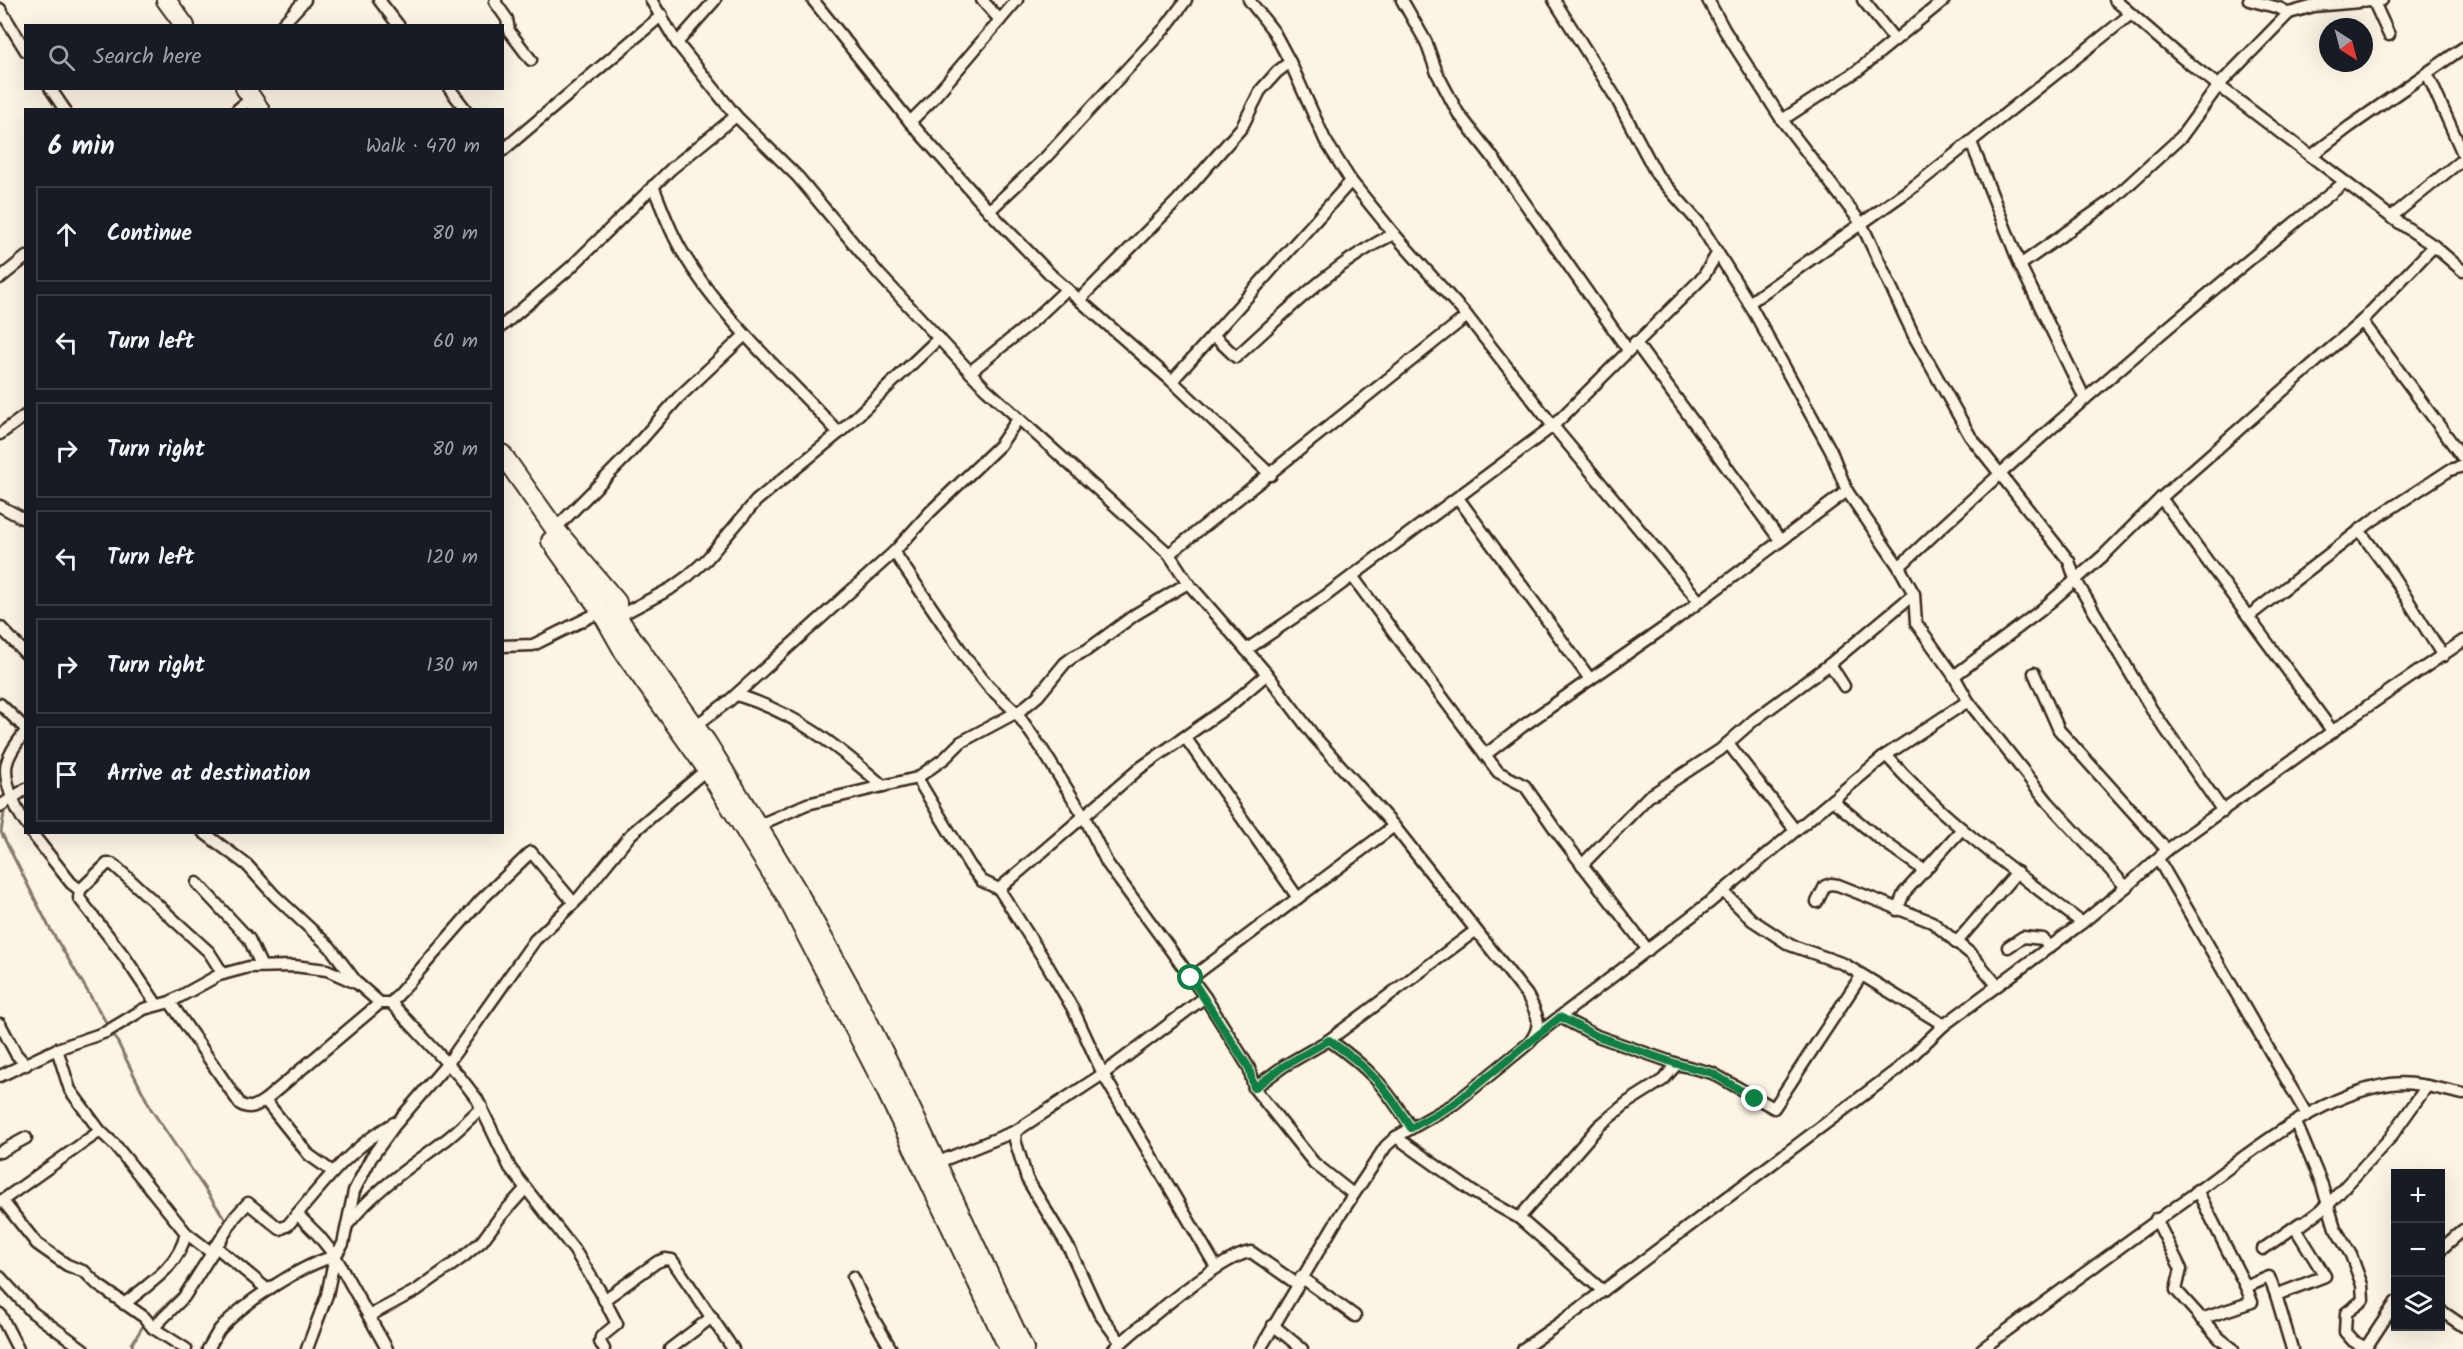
<!DOCTYPE html>
<meta charset="utf-8">
<style>
:root{--surface:#171b24;--page:#242831;--text:#f1f3f6;--muted:#9ea1a6;--line:#363941}
body{margin:0;font-family:Kalam,sans-serif;background:var(--page);color:var(--text)}
.controls{position:absolute;right:18px;bottom:18px;display:grid;overflow:hidden;border-radius:0px;box-shadow:0 6px 24px #0002}
.controls button{width:54px;height:54px;display:grid;place-items:center;padding:0;border:0;border-bottom:2px solid var(--line);background:var(--surface);color:var(--text);font:30px sans-serif}
.compass{position:absolute;left:2319px;top:18px;width:54px;height:54px;border-radius:50%;background:var(--surface);box-shadow:0 6px 24px #0002;rotate:144deg}
.stop{position:absolute;width:18px;height:18px;margin:-14px;border:4px solid #0b8043;border-radius:50%;background:#fff}
.stop.end{background:#0b8043;border-color:#fff;box-shadow:0 2px 6px #0008}
.list{margin:0;padding:0;list-style:none}
h2{display:flex;justify-content:space-between;align-items:center;height:78px;margin:0;padding:0 24px;font-size:26px}
h2 small{font-size:20px;font-weight:400;color:var(--muted)}
.list li{display:grid;grid-template-columns:39px 1fr auto;gap:18px;align-items:center;box-sizing:border-box;height:96px;margin:0 12px 12px;padding:0 12px;border:2px solid var(--line);border-radius:0px}
.list b{display:block;font-size:22px;white-space:nowrap}
.list em{font-size:20px;font-style:normal;color:var(--muted)}
.icon{flex:none;width:33px;height:33px;fill:none;stroke:currentColor;stroke-width:2;stroke-linecap:round;stroke-linejoin:round}
.map{position:relative;flex:none;width:2463px;height:1349px;overflow:hidden}
.search{position:absolute;background:var(--surface);box-shadow:0 6px 24px #0002;left:24px;top:24px;width:480px;height:66px;display:flex;align-items:center;gap:15px;box-sizing:border-box;padding:0 21px;border-radius:0px;color:var(--muted);font-size:22px}
.panel{position:absolute;background:var(--surface);box-shadow:0 6px 24px #0002;left:24px;top:108px;width:480px;height:726px;border-radius:0px}
.map>svg:first-child{display:block}
</style>
<div class="map">
<svg width="2463" height="1349" viewBox="0 0 2463 1349">
<rect width="100%" height="100%" fill="#fcf5e5"/>
<filter id="ink" filterUnits="userSpaceOnUse"><feTurbulence type="fractalNoise" baseFrequency=".0167" numOctaves="2"/><feDisplacementMap in="SourceGraphic" scale="12" xChannelSelector="R" yChannelSelector="G"/><feConvolveMatrix kernelMatrix="1 2 1 2 8 2 1 2 1" color-interpolation-filters="sRGB"/></filter>
<g filter="url(#ink)">
<g fill="none" stroke-linecap="round" stroke-linejoin="round">
<g stroke="#85796b" stroke-width="3">
<polyline points="5,807 1,832 49,927 115,1037 151,1109 227,1222 225,1225"/>
<polyline points="133,1349 132,1344 143,1326 180,1292 203,1257"/>
</g>
<g stroke="#3b2a1e" stroke-width="15">
<g id="minor">
<polyline points="379,0 399,26"/>
<polyline points="496,0 495,2 507,19 509,31 531,60"/>
<path d="M 651,0 L 677,43 L 736,116 L 798,177 L 879,274 L 985,388 L 1169,554 L 1188,583 L 1267,674 L 1314,736 L 1394,826 L 1527,995 C 1537,1013 1544,1025 1529,1043 L 1454,1104 L 1396,1137 L 1386,1146 L 1340,1215 L 1260,1349"/>
<polyline points="813,0 910,122 989,211 1052,276 1172,381 1271,475"/>
<polyline points="982,0 1000,20"/>
<polyline points="1249,0 1274,32 1290,62 1325,140 1351,181 1394,234 1467,316 1553,426 1699,601"/>
<polyline points="1402,0 1426,42 1437,73 1458,113 1491,155 1628,350"/>
<polyline points="1554,0 1616,98 1657,175 1699,223 1749,303 1831,451 1847,491 1899,567 1914,594 1916,623 1954,676 1968,701 2048,802 2126,887"/>
<polyline points="1708,0 1725,31 1782,120 1861,223 1914,336 1970,436 2069,561 2075,579 2152,710 2223,811"/>
<polyline points="1863,0 1895,40"/>
<polyline points="2115,0 2181,57 2391,217 2434,246 2463,271"/>
<polyline points="2249,0 2279,8 2289,13 2314,6 2382,0"/>
<polyline points="2373,0 2389,35"/>
<polyline points="0,9 26,51"/>
<polyline points="281,26 305,0"/>
<polyline points="677,43 715,0"/>
<polyline points="2427,73 2463,154"/>
<polyline points="50,88 65,110"/>
<polyline points="449,88 466,110"/>
<polyline points="237,110 243,105"/>
<polyline points="1782,120 1857,71 1944,0"/>
<polyline points="910,122 931,101 1017,0"/>
<polyline points="1971,142 2020,265 2085,399"/>
<polyline points="502,151 662,15"/>
<polyline points="2311,156 2349,127 2463,48"/>
<path d="M 653,186 C 662,208 670,232 683,253 C 723,321 786,375 839,433"/>
<polyline points="989,211 1046,157 1165,28 1186,0"/>
<polyline points="2391,217 2463,159"/>
<polyline points="2020,265 2112,200 2181,137 2219,85 2289,13"/>
<polyline points="0,278 26,257"/>
<polyline points="1080,299 1178,200 1242,127 1260,91 1277,72 1290,62"/>
<polyline points="1749,303 1916,185 2131,14"/>
<polyline points="2362,321 2463,458"/>
<polyline points="502,326 570,268 671,169 736,116"/>
<path d="M 1213,335 L 1236,357 C 1285,313 1334,262 1394,234"/>
<polyline points="1635,342 1780,540"/>
<polyline points="970,372 1032,322 1067,289"/>
<polyline points="1172,381 1351,181"/>
<polyline points="0,434 26,415"/>
<polyline points="1458,498 1590,679"/>
<polyline points="2161,498 2333,732"/>
<polyline points="0,506 26,520"/>
<polyline points="555,529 627,456 678,398 745,335"/>
<polyline points="2359,530 2392,575 2443,656"/>
<path d="M 894,552 L 968,661 L 989,687 L 1016,712 L 1042,749 L 1084,816 L 1107,863 L 1205,997 L 1240,1053 L 1249,1068 L 1254,1088 L 1284,1066 L 1329,1040 C 1369,1068 1385,1086 1411,1128"/>
<polyline points="1169,554 1467,316"/>
<path d="M 1899,567 C 2042,432 2192,305 2345,182"/>
<polyline points="1352,576 1498,772 1525,786 1557,832 1648,950"/>
<polyline points="2249,616 2373,520 2450,470 2463,466"/>
<polyline points="617,617 670,589 688,576 707,559 756,501 839,433 939,338"/>
<polyline points="0,627 26,654"/>
<polyline points="502,646 533,645 606,609"/>
<polyline points="1246,650 1324,597 1553,426 1703,277 1717,254"/>
<polyline points="1830,664 1844,686"/>
<polyline points="2034,673 2059,730 2167,850"/>
<polyline points="1954,676 2040,611 2104,555 2161,498 2362,321 2434,246"/>
<path d="M 737,695 C 796,713 837,746 883,786"/>
<polyline points="0,704 26,729"/>
<polyline points="695,726 730,700 894,552 931,511 1000,445 1018,419"/>
<path d="M 26,731 C 18,742 6,756 6,770 C 6,787 16,810 26,824"/>
<polyline points="1185,737 1298,898"/>
<polyline points="1728,743 1795,830"/>
<polyline points="1485,755 1523,726 1671,623 1847,491"/>
<path d="M 1886,755 C 1943,821 2014,870 2082,923"/>
<polyline points="917,778 970,866 982,881 999,889 1045,961 1073,1009 1103,1074 1216,1267"/>
<polyline points="1832,800 1876,836 1925,871"/>
<polyline points="0,806 26,789"/>
<polyline points="759,825 807,804 917,778 945,758 961,742 1021,710 1038,696 1065,663 1073,657 1087,650 1136,614 1188,583"/>
<polyline points="31,832 71,883 80,890"/>
<polyline points="203,832 247,865 275,896 330,947 357,983 380,1003 391,1003 460,1077 477,1099 510,1168 575,1251 600,1291 617,1324 601,1337 600,1342 604,1349"/>
<polyline points="2158,859 2307,1115"/>
<polyline points="1582,865 1648,797 1720,750 1754,720 1830,664 1914,594"/>
<polyline points="197,883 249,939 261,965"/>
<polyline points="999,889 1140,768 1232,704 1267,674"/>
<polyline points="1723,891 1752,920 1790,945 1844,964 1944,1025"/>
<polyline points="1817,902 1825,886 1831,884 1838,885 1932,922 1972,955 1997,985"/>
<polyline points="1897,910 1904,893 1962,829"/>
<polyline points="1956,943 2017,872"/>
<polyline points="2008,947 2023,937 2043,939 2050,947"/>
<polyline points="1191,978 1394,826"/>
<path d="M 170,1002 L 240,1104 C 250,1110 256,1106 265,1100"/>
<polyline points="391,1003 481,900 531,852 574,903"/>
<polyline points="157,1005 124,956 79,898 80,890 107,864 112,864 116,867 209,952 223,974"/>
<polyline points="1560,1017 1597,1036 1677,1064 1712,1073 1774,1108 1861,976"/>
<polyline points="0,1024 16,1054 26,1065"/>
<polyline points="1536,1035 1710,902 1886,755 1968,701"/>
<polyline points="1329,1040 1475,931"/>
<polyline points="57,1049 70,1090 100,1131 115,1145 186,1233 212,1253"/>
<polyline points="0,1076 57,1049 106,1032 144,1009 170,1002 219,975 249,967 294,966 327,970 356,983"/>
<polyline points="1254,1088 1314,1163 1353,1194"/>
<polyline points="2296,1123 2322,1185 2335,1228 2351,1255 2362,1285 2363,1300 2346,1313 2345,1332 2353,1341 2366,1348"/>
<polyline points="1396,1137 1473,1192 1519,1218 1603,1291"/>
<polyline points="0,1152 26,1138"/>
<polyline points="936,1163 1016,1131"/>
<polyline points="333,1172 309,1155 265,1100 380,1003"/>
<polyline points="2197,1190 2246,1287"/>
<polyline points="2,1200 37,1244 67,1265 85,1272 98,1285 144,1317 153,1328 186,1349"/>
<polyline points="0,1202 100,1131"/>
<polyline points="2323,1208 2328,1205 2390,1138 2427,1086"/>
<polyline points="297,1214 318,1235 335,1256 387,1349"/>
<polyline points="1519,1218 1599,1126 1628,1102 1663,1080 1677,1064"/>
<polyline points="2156,1219 2181,1269 2176,1290 2219,1338 2233,1349"/>
<path d="M 349,1223 C 375,1189 414,1164 447,1139 C 460,1129 470,1118 482,1107"/>
<polyline points="215,1246 268,1290"/>
<polyline points="2263,1249 2300,1223"/>
<polyline points="2440,1250 2463,1230"/>
<polyline points="0,1277 32,1312 83,1349"/>
<polyline points="853,1277 866,1306 891,1349"/>
<polyline points="1301,1277 1355,1316"/>
<polyline points="2276,1295 2292,1349"/>
<polyline points="604,1300 657,1262 665,1259 672,1260 733,1349"/>
<path d="M 124,1304 C 149,1284 179,1266 186,1233"/>
<polyline points="2440,1310 2463,1326"/>
<polyline points="0,1314 18,1349"/>
<polyline points="369,1316 417,1290 463,1257 482,1241 500,1217 526,1188"/>
<polyline points="2201,1319 2252,1302 2246,1287 2269,1277 2276,1295 2325,1276 2296,1229 2328,1205"/>
<polyline points="1273,1325 1302,1349"/>
<path d="M 153,1328 L 184,1297 L 235,1217 L 248,1203 L 280,1229 L 288,1225 C 320,1187 350,1147 394,1123"/>
<polyline points="1121,1343 1099,1313 1070,1250 1027,1179 1015,1140 1016,1131 1103,1074 1205,997"/>
<path d="M 208,1349 C 212,1343 216,1334 220,1329 C 244,1302 300,1266 335,1256"/>
<polyline points="307,1349 327,1295 335,1256 343,1244 354,1191 371,1158 394,1126 448,1063 535,940 579,898 631,834 707,769"/>
<polyline points="670,1349 712,1317"/>
<path d="M 1114,1349 C 1139,1327 1222,1255 1251,1252 L 1297,1284"/>
<polyline points="1523,1349 1563,1321 1898,1069 1944,1025 2082,923 2126,887 2167,850 2365,708 2463,641"/>
<path d="M 1982,1349 C 2051,1298 2121,1246 2191,1196 C 2248,1154 2319,1094 2391,1084 C 2415,1081 2440,1089 2463,1094"/>
<polyline points="2365,1349 2396,1302"/>
</g>
</g>
<g stroke="#3b2a1e" stroke-width="22">
<g id="primary">
<polyline points="166,0 185,26"/>
<polyline points="245,88 260,110"/>
<polyline points="502,454 555,529 617,602 617,617 707,743 796,889 855,996 895,1075 1024,1349"/>
<polyline points="551,541 601,611 627,657 707,769 786,896 881,1080 1009,1349"/>
</g>
</g>
<use href="#minor" stroke="#fcf5e5" stroke-width="10"/>
<use href="#primary" stroke="#fcf5e5" stroke-width="18"/>
</g>
</g>
<g fill="none" stroke-linecap="round" stroke-linejoin="round" filter="url(#ink)">
<path stroke="#0b8043" stroke-width="8" d="M 1191,978 L 1249,1068 L 1254,1088 L 1284,1066 L 1329,1040 C 1369,1068 1385,1086 1411,1128 L 1454,1104 L 1560,1017 L 1597,1036 L 1677,1064 L 1712,1073 L 1755,1099"/>
</g>
</svg>
<div class="controls">
<button>+</button>
<button>−</button>
<button><svg class="icon" aria-label="layers" viewBox="0 0 24 24"><path d="M12 4l9 5-9 5-9-5zM3 14l9 5 9-5"/></svg></button>
</div>
<svg class="compass" viewBox="-18 -18 36 36"><path d="M0-13l5 13h-10z" fill="#e53935"/><path d="M0 13l5-13h-10z" fill="#9ea1a6"/></svg>
<div class="stop" style="left:1191px;top:978px"></div>
<div class="stop end" style="left:1755px;top:1099px"></div>
<div class="search"><svg class="icon" aria-label="search" viewBox="0 0 24 24"><circle cx="10" cy="10" r="6"/><path d="M15 15l6 6"/></svg>Search here</div>
<section class="panel">
<h2>6 min<small>Walk · 470 m</small></h2>
<ul class="list">
<li><svg class="icon" aria-label="ahead" viewBox="0 0 24 24"><path d="M12 20V5M6 11l6-6 6 6"/></svg><div><b>Continue</b></div><em>80 m</em></li>
<li><svg class="icon" aria-label="left" viewBox="0 0 24 24"><path d="M17 20v-9H6M10 6l-5 5 5 5"/></svg><div><b>Turn left</b></div><em>60 m</em></li>
<li><svg class="icon" aria-label="right" viewBox="0 0 24 24"><path d="M7 20v-9h11M14 6l5 5-5 5"/></svg><div><b>Turn right</b></div><em>80 m</em></li>
<li><svg class="icon" aria-label="left" viewBox="0 0 24 24"><path d="M17 20v-9H6M10 6l-5 5 5 5"/></svg><div><b>Turn left</b></div><em>120 m</em></li>
<li><svg class="icon" aria-label="right" viewBox="0 0 24 24"><path d="M7 20v-9h11M14 6l5 5-5 5"/></svg><div><b>Turn right</b></div><em>130 m</em></li>
<li><svg class="icon" aria-label="arrive" viewBox="0 0 24 24"><path d="M6 21V4h12l-3 4 3 4H6"/></svg><div><b>Arrive at destination</b></div></li>
</ul>
</section>
</div>
